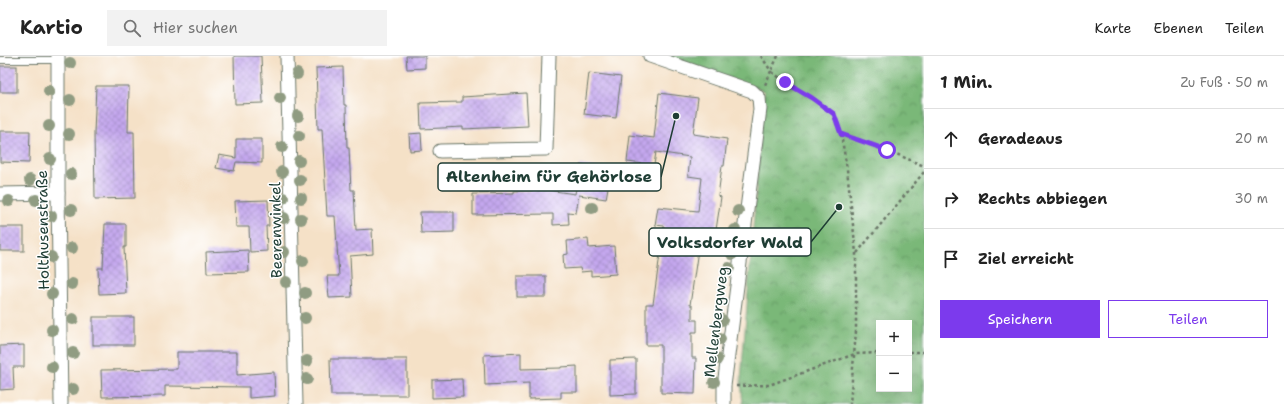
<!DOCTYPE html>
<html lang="de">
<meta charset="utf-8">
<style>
:root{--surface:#fff;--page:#f2f2f2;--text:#222;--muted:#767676;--line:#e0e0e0;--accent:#7c3aed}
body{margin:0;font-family:"Shantell Sans",sans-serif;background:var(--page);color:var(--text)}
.controls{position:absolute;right:12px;bottom:12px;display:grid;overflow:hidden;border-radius:0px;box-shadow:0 4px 16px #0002}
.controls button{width:36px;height:36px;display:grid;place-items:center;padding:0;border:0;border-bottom:1px solid var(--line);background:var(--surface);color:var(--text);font:20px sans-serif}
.stop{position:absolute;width:12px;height:12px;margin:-9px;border:3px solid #7c3aed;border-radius:50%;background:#fff}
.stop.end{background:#7c3aed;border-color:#fff;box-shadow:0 1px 4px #0008}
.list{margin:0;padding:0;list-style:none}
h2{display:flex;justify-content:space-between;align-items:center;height:52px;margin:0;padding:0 16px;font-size:17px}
h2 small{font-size:13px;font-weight:400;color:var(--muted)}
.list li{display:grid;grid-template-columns:26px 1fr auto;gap:12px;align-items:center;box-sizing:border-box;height:60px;padding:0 16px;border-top:1px solid var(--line)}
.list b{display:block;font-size:15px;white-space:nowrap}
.list em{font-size:13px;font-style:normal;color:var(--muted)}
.actions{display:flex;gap:8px;padding:12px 16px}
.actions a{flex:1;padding:9px 0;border:1px solid var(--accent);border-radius:0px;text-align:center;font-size:14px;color:var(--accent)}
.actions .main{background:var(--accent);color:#fff}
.icon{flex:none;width:22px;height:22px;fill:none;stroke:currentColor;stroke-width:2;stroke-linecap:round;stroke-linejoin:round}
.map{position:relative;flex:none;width:924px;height:348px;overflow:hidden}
header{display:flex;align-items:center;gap:24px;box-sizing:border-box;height:56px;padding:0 20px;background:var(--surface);border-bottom:1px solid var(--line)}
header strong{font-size:19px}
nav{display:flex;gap:22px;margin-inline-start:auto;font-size:14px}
.search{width:280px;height:36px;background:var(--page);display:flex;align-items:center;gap:10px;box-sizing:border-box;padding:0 14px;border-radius:0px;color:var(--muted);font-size:15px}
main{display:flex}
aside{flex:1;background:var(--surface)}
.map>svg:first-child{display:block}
</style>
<header>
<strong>Kartio</strong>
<div class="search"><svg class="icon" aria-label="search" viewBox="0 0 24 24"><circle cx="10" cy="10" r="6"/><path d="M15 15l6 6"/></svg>Hier suchen</div>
<nav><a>Karte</a><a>Ebenen</a><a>Teilen</a></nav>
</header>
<main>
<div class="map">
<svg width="924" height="348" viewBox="0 0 924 348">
<defs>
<pattern id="forest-crowns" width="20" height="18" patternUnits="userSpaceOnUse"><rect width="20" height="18" fill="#7ab878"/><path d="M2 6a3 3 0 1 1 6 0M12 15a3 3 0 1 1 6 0" fill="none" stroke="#639763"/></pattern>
<pattern id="building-cross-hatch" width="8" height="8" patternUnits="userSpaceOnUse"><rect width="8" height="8" fill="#c4a7ee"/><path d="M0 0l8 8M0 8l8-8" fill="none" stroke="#9f89c2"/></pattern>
</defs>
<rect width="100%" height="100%" fill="#fff"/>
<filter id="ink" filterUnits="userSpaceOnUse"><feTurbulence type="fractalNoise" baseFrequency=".025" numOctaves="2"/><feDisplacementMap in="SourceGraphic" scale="8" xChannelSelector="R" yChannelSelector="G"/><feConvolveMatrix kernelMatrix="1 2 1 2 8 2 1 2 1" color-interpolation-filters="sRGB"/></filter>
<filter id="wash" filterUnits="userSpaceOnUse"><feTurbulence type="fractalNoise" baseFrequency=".012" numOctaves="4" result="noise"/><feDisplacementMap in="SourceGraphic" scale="16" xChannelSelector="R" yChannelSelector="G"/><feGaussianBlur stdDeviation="0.9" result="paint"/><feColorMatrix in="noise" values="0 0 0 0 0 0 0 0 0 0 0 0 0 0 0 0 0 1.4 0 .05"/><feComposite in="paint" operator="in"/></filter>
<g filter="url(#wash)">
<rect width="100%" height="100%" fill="#f5e1c7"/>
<path fill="url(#forest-crowns)" stroke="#4c7a56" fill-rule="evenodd" d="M 665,0 L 924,0 L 924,348 L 743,348 L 741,324 L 764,35 ZM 879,267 L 909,267 L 909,333 L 879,333 Z"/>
<g id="blocks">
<g fill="url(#building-cross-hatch)">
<polygon points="234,0 261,0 263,47 235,48"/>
<polygon points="406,0 425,0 425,12 407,13"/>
<rect x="0" y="10" width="17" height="26"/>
<polygon points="343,11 344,49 346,49 347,92 349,92 351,134 354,134 356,174 372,173 373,198 350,200 352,241 329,242 327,220 339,220 335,160 327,160 322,73 318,73 316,12"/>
<polygon points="589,17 621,21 616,62 584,58"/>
<polygon points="96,30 129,30 128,76 134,76 135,142 95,143 94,77"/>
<polygon points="526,37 528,70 463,73 463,71 421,73 420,47 462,46 462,41"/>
<polygon points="659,37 698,42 693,78 727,83 724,110 722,110 718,140 721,141 716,174 701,173 690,249 692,249 692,264 697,264 697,276 692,276 692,302 696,302 695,338 661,337 661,289 646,289 646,248 653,248 664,170 655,169 658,151 698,155 702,122 688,120 690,101 656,96 654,109 627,106 630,79 654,82"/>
<polygon points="0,75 30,75 29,107 0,106"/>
<polygon points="421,77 422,94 410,95 409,78"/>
<polygon points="236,83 262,83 262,107 236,106 234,115 216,112 219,99 236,102"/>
<polygon points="580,109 611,114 606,143 579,139 576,157 568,156 569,168 553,169 553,158 473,159 473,138 514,137 514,135 548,134 575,138"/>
<polygon points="268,144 269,170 266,170 267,195 250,196 249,171 236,171 235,145"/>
<polygon points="420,156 454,156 454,176 421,177"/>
<polygon points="105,168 126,168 126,191 124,191 126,237 99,238 98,212 103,212"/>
<rect x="0" y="171" width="24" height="24"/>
<polygon points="588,183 589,192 614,190 616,218 591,220 591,215 581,216 580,212 564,213 563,199 568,198 567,185"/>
<polygon points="248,194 249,216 207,217 206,196"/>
<rect x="517" y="220" width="29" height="21"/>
<rect x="93" y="261" width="41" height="28"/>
<polygon points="24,289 24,311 13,311 14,333 0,334 0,290"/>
<polygon points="177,296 237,296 237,319 274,316 275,340 249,342 249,331 165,330 165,340 102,341 101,314 177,313"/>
<polygon points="521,297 521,313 561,312 561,311 577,310 577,336 561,336 561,342 529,343 529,327 485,329 484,299"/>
<polygon points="330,303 407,303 407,339 331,339"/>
<polygon points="636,303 636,338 610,339 610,304"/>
<polygon points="462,323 463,341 432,342 432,324"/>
</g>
</g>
</g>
<g filter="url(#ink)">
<use href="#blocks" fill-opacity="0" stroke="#6a7667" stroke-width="1"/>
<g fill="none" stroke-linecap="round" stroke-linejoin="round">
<g stroke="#6a7667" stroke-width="8">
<polyline id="lane" points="0,4 58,4"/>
</g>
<g stroke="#6a7667" stroke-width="15">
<g id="street">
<polyline points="58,0 58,137 61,348"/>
<polyline points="287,0 296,348"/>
<polyline points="650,0 752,35 759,42 760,53 724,330 724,348"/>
<polyline points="440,95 546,93 549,0"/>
<polyline points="0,138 58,137"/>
</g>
</g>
<g stroke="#6a7667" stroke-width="2.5" stroke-dasharray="3 3" stroke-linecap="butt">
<polyline points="761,0 771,15 765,29"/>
<polyline points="778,0 771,15 785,26 812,42 834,58 841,78 847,113 856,197 856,275 850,348"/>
<polyline points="841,78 887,94 924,110"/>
<polyline points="857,197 924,116"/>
<polyline points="909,296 924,296"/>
<polyline points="736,330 769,329 855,298 879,297"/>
</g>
<use href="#lane" stroke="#fff" stroke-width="6"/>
<use href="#street" stroke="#fff" stroke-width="13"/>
</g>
<g fill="#909c82">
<circle cx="70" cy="7" r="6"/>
<circle cx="297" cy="18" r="6"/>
<circle cx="49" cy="35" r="6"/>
<circle cx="280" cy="42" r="6"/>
<circle cx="70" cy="44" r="6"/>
<circle cx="298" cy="60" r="6"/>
<circle cx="49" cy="70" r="6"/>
<circle cx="69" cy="78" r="6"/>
<circle cx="299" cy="80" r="6"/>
<circle cx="282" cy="91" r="6"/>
<circle cx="50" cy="103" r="6"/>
<circle cx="299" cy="105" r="6"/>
<circle cx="282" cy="116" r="6"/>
<circle cx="71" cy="118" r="6"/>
<circle cx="30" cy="124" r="6"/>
<circle cx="300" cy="124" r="6"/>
<circle cx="283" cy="142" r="6"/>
<circle cx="301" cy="142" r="6"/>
<circle cx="36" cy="144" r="6"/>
<circle cx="9" cy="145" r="6"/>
<circle cx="592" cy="152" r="6"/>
<circle cx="71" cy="154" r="6"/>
<circle cx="738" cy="155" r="6"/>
<circle cx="51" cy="160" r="6"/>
<circle cx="284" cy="162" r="6"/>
<circle cx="301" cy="163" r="6"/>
<circle cx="735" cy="174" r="6"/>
<circle cx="72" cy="192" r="6"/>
<circle cx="284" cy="196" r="6"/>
<circle cx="732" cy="198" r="6"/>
<circle cx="51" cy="201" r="6"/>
<circle cx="303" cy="205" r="6"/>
<circle cx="729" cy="212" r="6"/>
<circle cx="286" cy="226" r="6"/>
<circle cx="72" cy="228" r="6"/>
<circle cx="305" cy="237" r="6"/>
<circle cx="52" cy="238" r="6"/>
<circle cx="305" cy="262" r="6"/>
<circle cx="73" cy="263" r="6"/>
<circle cx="722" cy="264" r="6"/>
<circle cx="52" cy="274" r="6"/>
<circle cx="720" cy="283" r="6"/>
<circle cx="73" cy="297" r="6"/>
<circle cx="717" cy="303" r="6"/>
<circle cx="307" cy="305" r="6"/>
<circle cx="52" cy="311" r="6"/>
<circle cx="307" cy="323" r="6"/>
<circle cx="714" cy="326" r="6"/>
<circle cx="73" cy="333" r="6"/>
</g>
</g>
<g fill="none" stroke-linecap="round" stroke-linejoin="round" filter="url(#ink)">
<polyline stroke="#7c3aed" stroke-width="5" points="785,26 812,42 834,58 841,78 887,94"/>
</g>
<g text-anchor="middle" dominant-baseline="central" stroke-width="3" stroke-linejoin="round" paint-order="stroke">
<g font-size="15" fill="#1f3d34" stroke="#fff">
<text transform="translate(43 174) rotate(-91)">Holthusenstraße</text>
<text transform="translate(276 174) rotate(-91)">Beerenwinkel</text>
<text transform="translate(716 266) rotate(-83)">Mellenbergweg</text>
</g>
</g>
<path fill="none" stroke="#1f3d34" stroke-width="1.5" d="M676 60L661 121M839 151L811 186"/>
<g fill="#1f3d34" stroke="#fff" stroke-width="1.5">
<circle cx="676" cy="60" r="4"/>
<circle cx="839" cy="151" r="4"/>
</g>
<g fill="#fff" stroke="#1f3d34" stroke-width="1.5">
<rect x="438" y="107" width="223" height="28" rx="4"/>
<rect x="649" y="172" width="162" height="28" rx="4"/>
</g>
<g font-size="16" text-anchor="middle" font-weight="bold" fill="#1f3d34">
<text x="549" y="126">Altenheim für Gehörlose</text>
<text x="730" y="192">Volksdorfer Wald</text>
</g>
</svg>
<div class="controls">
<button>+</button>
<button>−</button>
</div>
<div class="stop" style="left:887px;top:94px"></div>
<div class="stop end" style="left:785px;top:26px"></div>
</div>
<aside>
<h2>1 Min.<small>Zu Fuß · 50 m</small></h2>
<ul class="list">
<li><svg class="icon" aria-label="ahead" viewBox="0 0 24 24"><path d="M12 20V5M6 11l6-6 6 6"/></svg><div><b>Geradeaus</b></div><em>20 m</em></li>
<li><svg class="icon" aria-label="right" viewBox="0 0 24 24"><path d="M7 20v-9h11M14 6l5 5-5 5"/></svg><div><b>Rechts abbiegen</b></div><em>30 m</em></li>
<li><svg class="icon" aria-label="arrive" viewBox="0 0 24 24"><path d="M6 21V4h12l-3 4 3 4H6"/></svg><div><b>Ziel erreicht</b></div></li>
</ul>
<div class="actions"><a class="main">Speichern</a><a>Teilen</a></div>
</aside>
</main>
